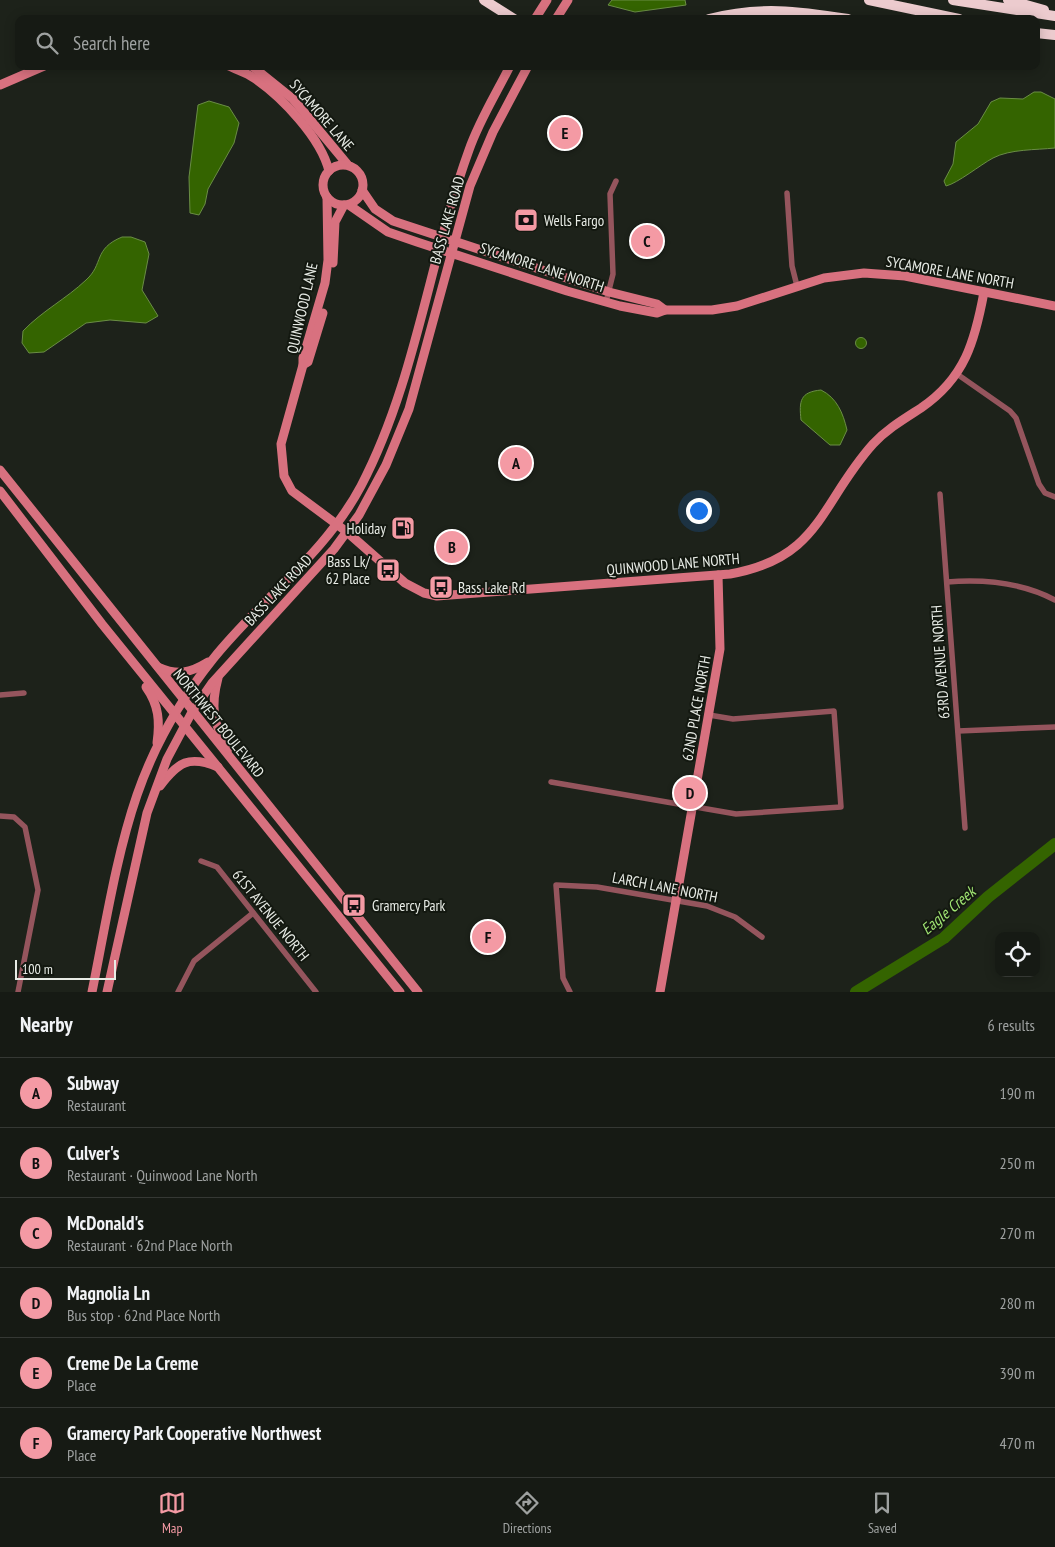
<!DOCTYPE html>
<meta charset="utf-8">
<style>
:root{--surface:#161a14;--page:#1f231d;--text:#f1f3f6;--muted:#9ea1a0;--line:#353834;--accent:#f49aa4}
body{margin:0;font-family:"PT Sans Narrow",sans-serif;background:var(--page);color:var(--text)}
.controls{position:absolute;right:15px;bottom:15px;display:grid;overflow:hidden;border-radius:10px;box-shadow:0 2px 12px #0003}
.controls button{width:45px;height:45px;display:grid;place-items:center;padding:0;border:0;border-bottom:1px solid var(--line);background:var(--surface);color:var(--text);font:25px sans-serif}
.scale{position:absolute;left:15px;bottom:12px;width:101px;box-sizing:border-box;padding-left:5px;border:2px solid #e8ece6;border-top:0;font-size:14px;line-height:18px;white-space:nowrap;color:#e8ece6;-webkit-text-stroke:4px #131810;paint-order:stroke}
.you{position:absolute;left:698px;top:510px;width:18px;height:18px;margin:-12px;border:4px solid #fff;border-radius:50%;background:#1a73e8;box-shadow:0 0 0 8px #1a73e833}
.badge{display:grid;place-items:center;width:32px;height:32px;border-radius:50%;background:var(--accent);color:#111;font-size:16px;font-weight:700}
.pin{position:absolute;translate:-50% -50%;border:2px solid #fff;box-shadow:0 1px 5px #0006}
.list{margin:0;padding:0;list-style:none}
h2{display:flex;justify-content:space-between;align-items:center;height:65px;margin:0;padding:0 20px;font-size:21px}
h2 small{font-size:16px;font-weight:400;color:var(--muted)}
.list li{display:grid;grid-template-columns:32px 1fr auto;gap:15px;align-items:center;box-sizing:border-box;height:70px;padding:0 20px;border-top:1px solid var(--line)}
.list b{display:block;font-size:19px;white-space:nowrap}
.list p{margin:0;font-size:16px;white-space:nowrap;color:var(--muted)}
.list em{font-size:16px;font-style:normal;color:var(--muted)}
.icon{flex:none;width:28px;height:28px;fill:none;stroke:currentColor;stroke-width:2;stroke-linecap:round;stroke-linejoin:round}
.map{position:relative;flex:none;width:1055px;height:992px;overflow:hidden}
.search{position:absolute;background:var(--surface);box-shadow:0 2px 12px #0003;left:15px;right:15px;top:15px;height:55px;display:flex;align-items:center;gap:12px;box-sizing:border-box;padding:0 18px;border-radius:10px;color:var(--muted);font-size:19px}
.sheet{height:485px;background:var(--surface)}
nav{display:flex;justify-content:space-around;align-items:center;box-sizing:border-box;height:70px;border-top:1px solid var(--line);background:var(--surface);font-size:14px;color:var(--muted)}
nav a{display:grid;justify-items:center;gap:2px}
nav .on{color:var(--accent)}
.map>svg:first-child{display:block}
</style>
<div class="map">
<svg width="1055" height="992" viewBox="0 0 1055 992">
<rect width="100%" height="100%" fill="#1d221a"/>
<g fill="#346400" stroke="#6a8d45">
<polygon points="612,0 685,0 686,5 635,12 608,5"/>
<path d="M 1034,92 L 1041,92 L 1055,99 L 1055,148 C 1036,150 1010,149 993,158 C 980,165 958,183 946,186 L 944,181 L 953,164 L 956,142 L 978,124 L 991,102 L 1000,98 L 1023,99 Z"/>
<polygon points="209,101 229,107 239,123 234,143 208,189 205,204 199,215 190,213 189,177 198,105"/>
<path d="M 122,237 L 131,237 L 145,242 L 149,254 L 142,290 L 158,316 L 146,323 L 110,320 L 86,323 L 44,352 L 29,353 L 22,343 L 23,331 C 42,311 66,299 86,280 C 104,264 93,249 122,237 Z"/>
<circle cx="861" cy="343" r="5.5"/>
<path d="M 821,390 C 837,398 843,413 847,430 L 840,445 L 830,445 L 801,420 C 799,401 800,392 821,390 Z"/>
</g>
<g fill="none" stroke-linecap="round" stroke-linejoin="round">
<polyline stroke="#346400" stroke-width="12" points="856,992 944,938 988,897 1055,844"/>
<g stroke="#95555d" stroke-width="5.5">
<polyline points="787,193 792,266 797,286"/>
<polyline points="606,302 613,274 610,194 616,181"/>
<polyline points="957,374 1010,411 1016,418 1039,484 1045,493 1055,497"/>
<polyline points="940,494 965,828"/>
<path d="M 947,582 C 984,579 1021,582 1055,600"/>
<polyline points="0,695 24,693"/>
<polyline points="958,731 1055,727"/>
<polyline points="551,782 736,814 841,807 834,711 733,719 709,715"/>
<polyline points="0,816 14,817 25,827 38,890 18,992"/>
<polyline points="201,861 217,867 316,992"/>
<polyline points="178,992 194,961 253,913"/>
<polyline points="570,992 563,978 556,885 597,887 707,906 735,917 762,937"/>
</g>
<g stroke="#d8717f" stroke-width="9">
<polyline points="535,19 547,0"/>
<polyline points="556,19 568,0"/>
<path d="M 229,66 C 237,70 247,73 254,78 C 282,97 321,138 329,171"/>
<polyline points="252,66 293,99 347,164"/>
<polyline points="0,85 44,66"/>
<circle cx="343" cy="185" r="20"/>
<polyline points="362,190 375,209 393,221 609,292 657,304 665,310"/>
<path d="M 327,197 L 328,260 L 325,283 L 303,358 L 303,365 L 281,444 L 284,476 L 292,491 L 347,532 L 405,583 L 424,593 L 437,596 L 730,574 C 821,558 820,503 873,444 C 887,429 904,419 921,408 C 965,378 975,341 984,292"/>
<polyline points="349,205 388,232 417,242 567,291 620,306 657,313 665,310 712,310 737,306 824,278 864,273 905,276 1055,306"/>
<polyline points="333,263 335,222 344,205"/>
<polyline points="303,365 308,362 323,313"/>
<polyline points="0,470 418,992"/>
<polyline points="0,491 102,624 400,992"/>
<path d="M 158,667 C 178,676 190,673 208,662"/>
<path d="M 218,678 C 211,704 212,726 229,748"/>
<path d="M 146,687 C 159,705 160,722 157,743"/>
<path d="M 160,786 C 178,762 189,755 218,767"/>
<path d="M 92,992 C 105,928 116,856 137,795 C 154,746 181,699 213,659 C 260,600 325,554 361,486 C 416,381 429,260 469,150 C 479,121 496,94 510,66"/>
<polyline points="107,992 147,813 167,759 192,712 212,683 334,549 359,515 386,465 409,409 470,186 493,132 528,66"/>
<polyline points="660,992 720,649 718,575"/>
</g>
<g stroke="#eccbce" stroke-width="10">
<polyline points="484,0 514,19"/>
<polyline points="869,0 959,19"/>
<polyline points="953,0 1055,16"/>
<polyline points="1008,0 1044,10"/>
<path d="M 709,19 C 759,6 798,11 848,19"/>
<polyline points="747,19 781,19"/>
<polyline points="1036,33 1055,35"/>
</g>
</g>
<defs>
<g id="bank-square" transform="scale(1.25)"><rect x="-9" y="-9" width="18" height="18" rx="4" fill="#f49aa4" stroke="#131810"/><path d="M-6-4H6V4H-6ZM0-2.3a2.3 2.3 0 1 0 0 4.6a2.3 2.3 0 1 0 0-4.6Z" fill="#111"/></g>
<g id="fuel-square" transform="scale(1.25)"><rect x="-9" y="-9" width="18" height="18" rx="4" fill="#f49aa4" stroke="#131810"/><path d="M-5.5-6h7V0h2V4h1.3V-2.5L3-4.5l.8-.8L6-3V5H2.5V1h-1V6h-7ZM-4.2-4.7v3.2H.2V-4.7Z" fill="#111"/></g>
<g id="bus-square" transform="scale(1.25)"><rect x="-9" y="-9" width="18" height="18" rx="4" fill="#f49aa4" stroke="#131810"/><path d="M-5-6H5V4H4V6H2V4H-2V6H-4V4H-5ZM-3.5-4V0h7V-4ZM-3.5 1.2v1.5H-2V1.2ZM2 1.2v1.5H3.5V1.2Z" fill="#111"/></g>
</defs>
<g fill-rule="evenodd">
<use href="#bank-square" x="526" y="220"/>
<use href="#fuel-square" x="403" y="528"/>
<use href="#bus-square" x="388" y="570"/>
<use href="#bus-square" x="441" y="587"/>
<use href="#bus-square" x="354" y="905"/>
</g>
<g text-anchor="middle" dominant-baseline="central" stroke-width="4" stroke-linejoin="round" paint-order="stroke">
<g font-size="15" fill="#e8ece6" stroke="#131810">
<text transform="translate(322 115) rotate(49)">SYCAMORE LANE</text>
<text transform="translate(447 220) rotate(-74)">BASS LAKE ROAD</text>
<text transform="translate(542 267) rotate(18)">SYCAMORE LANE NORTH</text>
<text transform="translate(950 272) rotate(10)">SYCAMORE LANE NORTH</text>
<text transform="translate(302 308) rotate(-77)">QUINWOOD LANE</text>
<text transform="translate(673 564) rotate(-5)">QUINWOOD LANE NORTH</text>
<text transform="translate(278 590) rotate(-47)">BASS LAKE ROAD</text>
<text transform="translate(940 662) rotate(-94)">63RD AVENUE NORTH</text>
<text transform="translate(696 708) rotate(-80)">62ND PLACE NORTH</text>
<text transform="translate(219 723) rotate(51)">NORTHWEST BOULEVARD</text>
<text transform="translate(665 887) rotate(11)">LARCH LANE NORTH</text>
<text transform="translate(271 915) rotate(51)">61ST AVENUE NORTH</text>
</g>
<g font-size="15" fill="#e8ece6" stroke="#131810" text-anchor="start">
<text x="544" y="220">Wells Fargo</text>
<text x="386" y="528" text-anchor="end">Holiday</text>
<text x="370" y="561" text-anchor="end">Bass Lk/<tspan x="370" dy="17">62 Place</tspan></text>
<text x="458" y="587">Bass Lake Rd</text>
<text x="372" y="905">Gramercy Park</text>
</g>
<g font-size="16" font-style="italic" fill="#9fe272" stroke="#131810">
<text transform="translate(948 910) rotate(-40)">Eagle Creek</text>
</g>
</g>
</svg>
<div class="controls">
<button><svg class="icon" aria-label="locate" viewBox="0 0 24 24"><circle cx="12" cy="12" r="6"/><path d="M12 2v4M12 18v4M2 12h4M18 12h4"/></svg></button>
</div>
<div class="scale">100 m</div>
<div class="you"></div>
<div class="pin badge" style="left:516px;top:463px">A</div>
<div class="pin badge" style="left:452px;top:547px">B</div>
<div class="pin badge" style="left:647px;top:241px">C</div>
<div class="pin badge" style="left:690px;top:793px">D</div>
<div class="pin badge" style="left:565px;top:133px">E</div>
<div class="pin badge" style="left:488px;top:937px">F</div>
<div class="search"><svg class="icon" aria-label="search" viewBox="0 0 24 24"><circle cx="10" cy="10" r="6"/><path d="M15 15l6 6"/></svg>Search here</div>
</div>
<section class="sheet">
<h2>Nearby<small>6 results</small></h2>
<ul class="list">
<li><span class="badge">A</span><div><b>Subway</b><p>Restaurant</p></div><em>190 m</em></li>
<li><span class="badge">B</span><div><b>Culver's</b><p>Restaurant · Quinwood Lane North</p></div><em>250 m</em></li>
<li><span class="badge">C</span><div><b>McDonald's</b><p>Restaurant · 62nd Place North</p></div><em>270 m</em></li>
<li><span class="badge">D</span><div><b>Magnolia Ln</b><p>Bus stop · 62nd Place North</p></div><em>280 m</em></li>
<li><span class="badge">E</span><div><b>Creme De La Creme</b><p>Place</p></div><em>390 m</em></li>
<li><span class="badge">F</span><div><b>Gramercy Park Cooperative Northwest</b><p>Place</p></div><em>470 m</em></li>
</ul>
</section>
<nav>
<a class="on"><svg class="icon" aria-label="map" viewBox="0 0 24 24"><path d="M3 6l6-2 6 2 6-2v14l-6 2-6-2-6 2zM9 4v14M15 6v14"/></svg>Map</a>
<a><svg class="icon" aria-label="directions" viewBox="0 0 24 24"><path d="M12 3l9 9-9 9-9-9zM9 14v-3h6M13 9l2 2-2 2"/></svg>Directions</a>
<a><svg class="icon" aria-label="saved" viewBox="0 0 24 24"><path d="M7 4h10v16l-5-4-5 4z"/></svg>Saved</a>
</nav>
